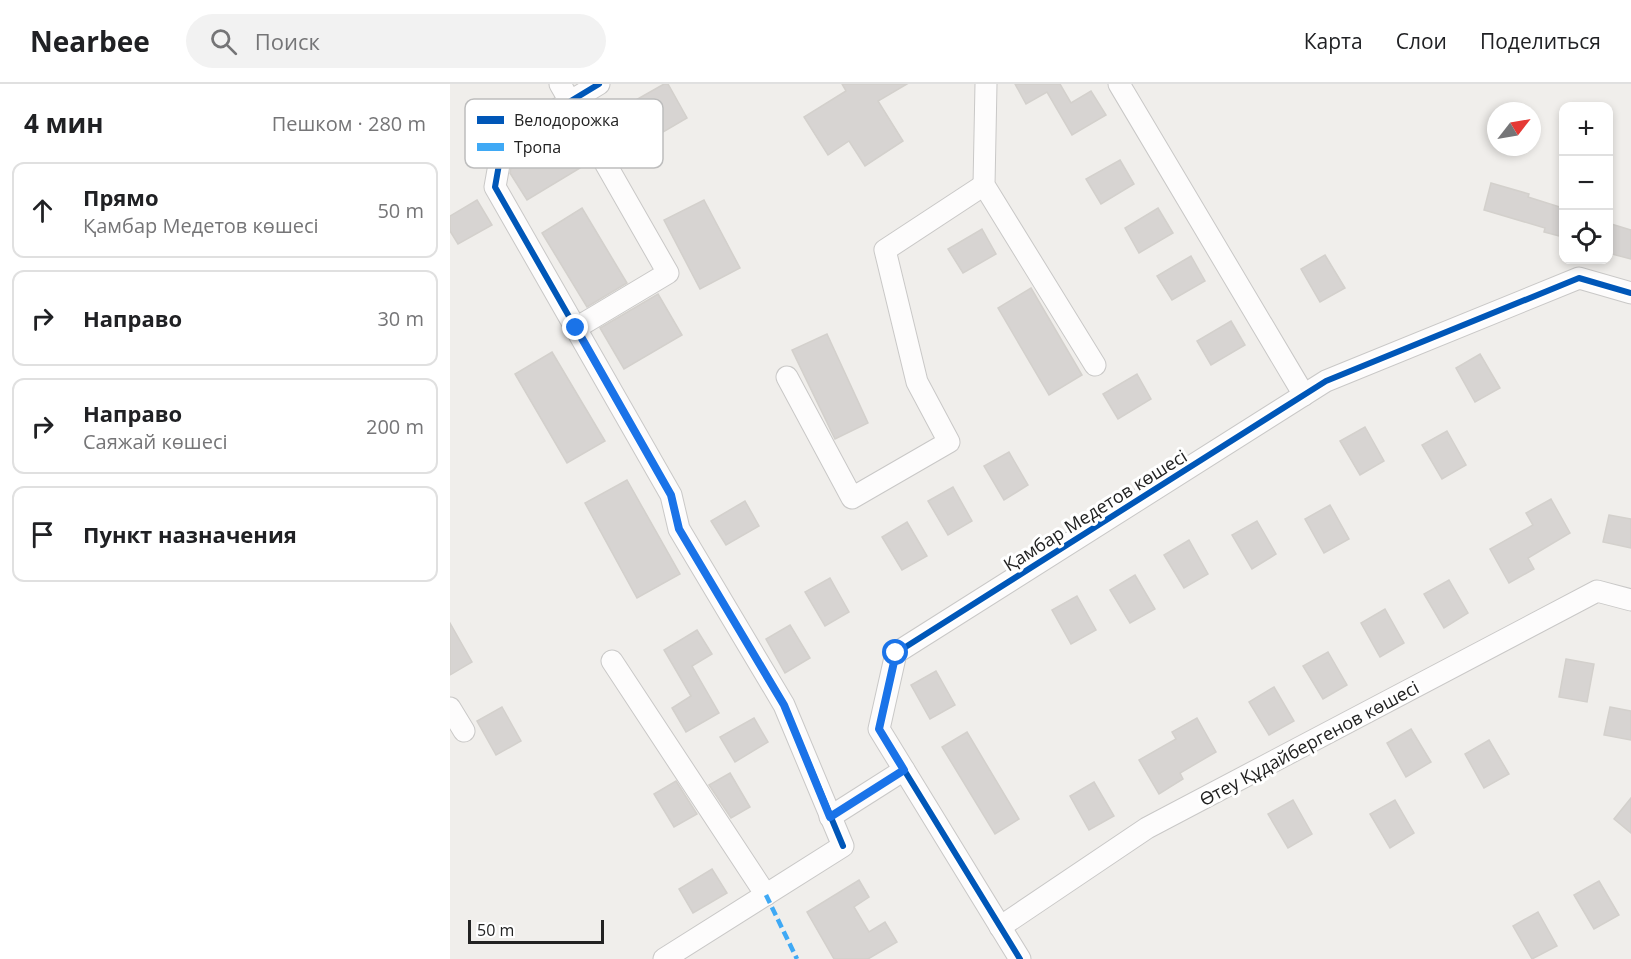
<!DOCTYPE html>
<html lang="ru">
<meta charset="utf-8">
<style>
:root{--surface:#fff;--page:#f2f2f2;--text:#202124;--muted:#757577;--line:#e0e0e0}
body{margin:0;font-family:"Open Sans",sans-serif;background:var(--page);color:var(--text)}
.controls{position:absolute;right:18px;top:18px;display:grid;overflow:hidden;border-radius:12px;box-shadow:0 3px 9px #0003}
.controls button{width:54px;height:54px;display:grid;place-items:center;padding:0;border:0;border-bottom:2px solid var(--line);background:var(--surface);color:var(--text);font:30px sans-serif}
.compass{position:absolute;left:1037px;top:18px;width:54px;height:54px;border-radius:50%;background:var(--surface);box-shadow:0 3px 9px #0003;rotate:59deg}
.scale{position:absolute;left:18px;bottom:15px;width:136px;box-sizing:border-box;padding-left:6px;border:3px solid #222;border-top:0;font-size:16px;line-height:21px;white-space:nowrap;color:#222;-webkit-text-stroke:4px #fff;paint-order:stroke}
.stop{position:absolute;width:18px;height:18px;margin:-14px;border:4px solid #1a73e8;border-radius:50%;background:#fff}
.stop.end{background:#1a73e8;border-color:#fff;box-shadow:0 2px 6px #0008}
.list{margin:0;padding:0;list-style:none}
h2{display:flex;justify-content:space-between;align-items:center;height:78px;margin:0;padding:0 24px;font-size:26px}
h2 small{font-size:20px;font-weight:400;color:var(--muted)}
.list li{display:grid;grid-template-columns:39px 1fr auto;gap:18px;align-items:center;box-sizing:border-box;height:96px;margin:0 12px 12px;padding:0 12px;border:2px solid var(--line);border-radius:12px}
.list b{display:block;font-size:22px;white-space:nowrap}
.list p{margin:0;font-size:20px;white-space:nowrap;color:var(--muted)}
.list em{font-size:20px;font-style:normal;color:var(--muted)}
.icon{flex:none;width:33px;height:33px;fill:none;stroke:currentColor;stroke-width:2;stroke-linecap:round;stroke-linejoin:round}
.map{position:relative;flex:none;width:1181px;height:875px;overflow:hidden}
header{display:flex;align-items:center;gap:36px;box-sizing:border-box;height:84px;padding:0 30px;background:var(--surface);border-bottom:2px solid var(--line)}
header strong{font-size:28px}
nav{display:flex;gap:33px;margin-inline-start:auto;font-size:21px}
.search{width:420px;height:54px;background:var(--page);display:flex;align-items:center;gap:15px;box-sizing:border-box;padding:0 21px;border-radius:33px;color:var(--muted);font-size:22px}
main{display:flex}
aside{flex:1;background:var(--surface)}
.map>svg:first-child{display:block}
</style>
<header>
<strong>Nearbee</strong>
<div class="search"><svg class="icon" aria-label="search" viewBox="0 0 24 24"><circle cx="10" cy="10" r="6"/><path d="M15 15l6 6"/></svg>Поиск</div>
<nav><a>Карта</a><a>Слои</a><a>Поделиться</a></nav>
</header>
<main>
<aside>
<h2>4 мин<small>Пешком · 280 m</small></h2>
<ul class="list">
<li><svg class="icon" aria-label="ahead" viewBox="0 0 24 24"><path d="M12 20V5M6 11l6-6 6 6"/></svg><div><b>Прямо</b><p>Қамбар Медетов көшесі</p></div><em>50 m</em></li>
<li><svg class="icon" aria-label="right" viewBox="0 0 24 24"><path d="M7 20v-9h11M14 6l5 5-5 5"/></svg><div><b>Направо</b></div><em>30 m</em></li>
<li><svg class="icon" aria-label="right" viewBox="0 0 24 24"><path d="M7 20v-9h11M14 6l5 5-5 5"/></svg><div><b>Направо</b><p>Саяжай көшесі</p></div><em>200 m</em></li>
<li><svg class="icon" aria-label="arrive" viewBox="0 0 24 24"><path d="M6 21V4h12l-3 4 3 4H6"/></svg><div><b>Пункт назначения</b></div></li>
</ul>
</aside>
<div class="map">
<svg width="1181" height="875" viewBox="0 0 1181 875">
<rect width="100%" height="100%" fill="#f0eeeb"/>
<g fill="#d7d4d2" stroke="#d3d0cc" stroke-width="1.5">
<polygon points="214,0 218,0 237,34 167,75 147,38"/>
<polygon points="392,0 457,0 428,17 453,57 415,82 399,57 378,71 354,33 396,7"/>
<polygon points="565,0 610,0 621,19 641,7 656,31 622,51 597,8 576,20"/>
<polygon points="122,47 140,78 77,116 60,89 61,84"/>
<polygon points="670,76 684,100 651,120 636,95"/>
<polygon points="1041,99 1079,110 1078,113 1113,124 1113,153 1094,148 1095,144 1034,126"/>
<polygon points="27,116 42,141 8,160 0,147 0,132"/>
<polygon points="254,116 290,184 250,205 214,136"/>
<polygon points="132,124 177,199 137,223 92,149"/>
<polygon points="708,124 723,149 689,169 675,144"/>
<polygon points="1158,139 1181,146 1181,175 1158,169"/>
<polygon points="532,145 546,170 513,189 498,165"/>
<polygon points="875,171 895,204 870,218 851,185"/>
<polygon points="741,172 755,197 722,216 707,192"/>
<polygon points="581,204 632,291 599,311 548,224"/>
<polygon points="208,210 232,251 174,285 150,244"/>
<polygon points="781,237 795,261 761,281 747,257"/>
<polygon points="377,250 418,339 385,355 342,266"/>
<polygon points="102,268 155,357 117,379 65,290"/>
<polygon points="1030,270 1050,304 1025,318 1006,284"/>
<polygon points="687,290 701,315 668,335 653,310"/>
<polygon points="915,343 934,377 910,391 890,357"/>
<polygon points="997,347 1016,381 992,395 972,361"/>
<polygon points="559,368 578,401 554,416 534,382"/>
<polygon points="177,396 230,490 187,514 135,419"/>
<polygon points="503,403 522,437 498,451 478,417"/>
<polygon points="1101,415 1120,449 1078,474 1084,485 1059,499 1040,465 1083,441 1076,429"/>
<polygon points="295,417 309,442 276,461 261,437"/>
<polygon points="880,421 899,455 874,469 855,435"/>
<polygon points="1159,431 1181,435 1181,464 1153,458"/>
<polygon points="807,437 826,470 802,485 782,451"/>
<polygon points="457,438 477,472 452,486 432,453"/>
<polygon points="739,456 758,490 734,504 714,471"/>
<polygon points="685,491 705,525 680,539 660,506"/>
<polygon points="380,494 399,528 375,542 355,508"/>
<polygon points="999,496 1018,529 994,544 974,510"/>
<polygon points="627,512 646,546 621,560 602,526"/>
<polygon points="935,525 954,559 930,573 911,539"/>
<polygon points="0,539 22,578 0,591"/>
<polygon points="340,541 360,574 335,589 316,555"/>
<polygon points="247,546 262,570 242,582 269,629 236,648 222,624 241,612 214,566"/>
<polygon points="878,568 897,601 873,615 853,582"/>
<polygon points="1116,575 1144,580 1137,618 1109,613"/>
<polygon points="486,587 505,621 480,635 461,601"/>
<polygon points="824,603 844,637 819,651 799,618"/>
<polygon points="52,623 71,657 46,671 27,637"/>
<polygon points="1160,623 1181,627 1181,656 1154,651"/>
<polygon points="304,634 318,658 285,678 270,653"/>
<polygon points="747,634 766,668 730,689 733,695 709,710 689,676 726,655 722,648"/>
<polygon points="961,645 981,678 956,693 937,659"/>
<polygon points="517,648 569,735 545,750 492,663"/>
<polygon points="1039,656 1059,690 1034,704 1015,670"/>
<polygon points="280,689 300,723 281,734 259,701"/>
<polygon points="226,697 247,730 224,743 204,710"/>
<polygon points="644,698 664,732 639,746 620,712"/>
<polygon points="1181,714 1181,749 1164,735"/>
<polygon points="843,716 862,750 838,764 818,730"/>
<polygon points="945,716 964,749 940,764 920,730"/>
<polygon points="262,785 277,809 243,829 229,805"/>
<polygon points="409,796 419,813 404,823 419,848 435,838 447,858 418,875 384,875 357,828"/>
<polygon points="1149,797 1169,831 1144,845 1124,811"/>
<polygon points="1088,828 1107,862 1082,875 1063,842"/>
</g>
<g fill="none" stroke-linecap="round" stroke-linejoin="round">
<g stroke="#c9c8c7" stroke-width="23">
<g id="minor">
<polyline points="110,0 218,189 126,244"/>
<polyline points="149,0 53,58 45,103 221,411 229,445 334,621 393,762 214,875"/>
<polyline points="536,0 534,101 645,281"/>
<polyline points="669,0 854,311"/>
<polyline points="337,293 402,414 499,358 467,298 435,166 534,101"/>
<polyline points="162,577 316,811"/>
<polyline points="0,624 14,647"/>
<polyline points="380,733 454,686"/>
<polyline points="550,843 697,744 1147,507 1181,516"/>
<polyline points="570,875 429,645 446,569 876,297 1129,194 1181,209"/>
</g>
</g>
<use href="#minor" stroke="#fdfcfc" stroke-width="21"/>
<polyline stroke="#3fa9f5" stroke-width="4.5" stroke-dasharray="9 4.5" stroke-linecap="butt" points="316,811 347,875"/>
<g stroke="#fff" stroke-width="10">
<g id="cycleway">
<polyline points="149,0 53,58 45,103 221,411 229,445 334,621 393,762"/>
<polyline points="570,875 429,645 446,569 876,297 1129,194 1181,209"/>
</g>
</g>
<use href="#cycleway" stroke="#0057b8" stroke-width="6"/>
</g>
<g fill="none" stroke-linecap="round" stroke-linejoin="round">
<polyline stroke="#1a73e8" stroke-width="8" points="126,244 221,411 229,445 334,621 380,733 454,686 429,645 446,569"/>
</g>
<g text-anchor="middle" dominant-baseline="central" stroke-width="6" stroke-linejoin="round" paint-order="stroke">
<g font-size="18" fill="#222" stroke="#fff">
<text transform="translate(645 426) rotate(-32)">Қамбар Медетов көшесі</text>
<text transform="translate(859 659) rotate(-28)">Өтеу Құдайбергенов көшесі</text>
</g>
</g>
<rect x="15" y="15" width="198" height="69" rx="9" fill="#fff" stroke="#bdbdbd" stroke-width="1.5"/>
<rect x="27" y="32" width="27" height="8" fill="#0057b8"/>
<rect x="27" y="59" width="27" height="8" fill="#3fa9f5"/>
<g font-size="16" fill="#222">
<text x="64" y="42">Велодорожка</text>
<text x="64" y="69">Тропа</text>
</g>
</svg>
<div class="controls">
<button>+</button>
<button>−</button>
<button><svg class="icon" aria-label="locate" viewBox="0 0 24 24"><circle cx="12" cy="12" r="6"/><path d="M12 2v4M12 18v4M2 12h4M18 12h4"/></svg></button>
</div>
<svg class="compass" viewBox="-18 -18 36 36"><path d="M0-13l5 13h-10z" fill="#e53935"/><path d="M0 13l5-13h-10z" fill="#757577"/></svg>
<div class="scale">50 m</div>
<div class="stop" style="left:446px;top:569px"></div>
<div class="stop end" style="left:126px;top:244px"></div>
</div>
</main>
